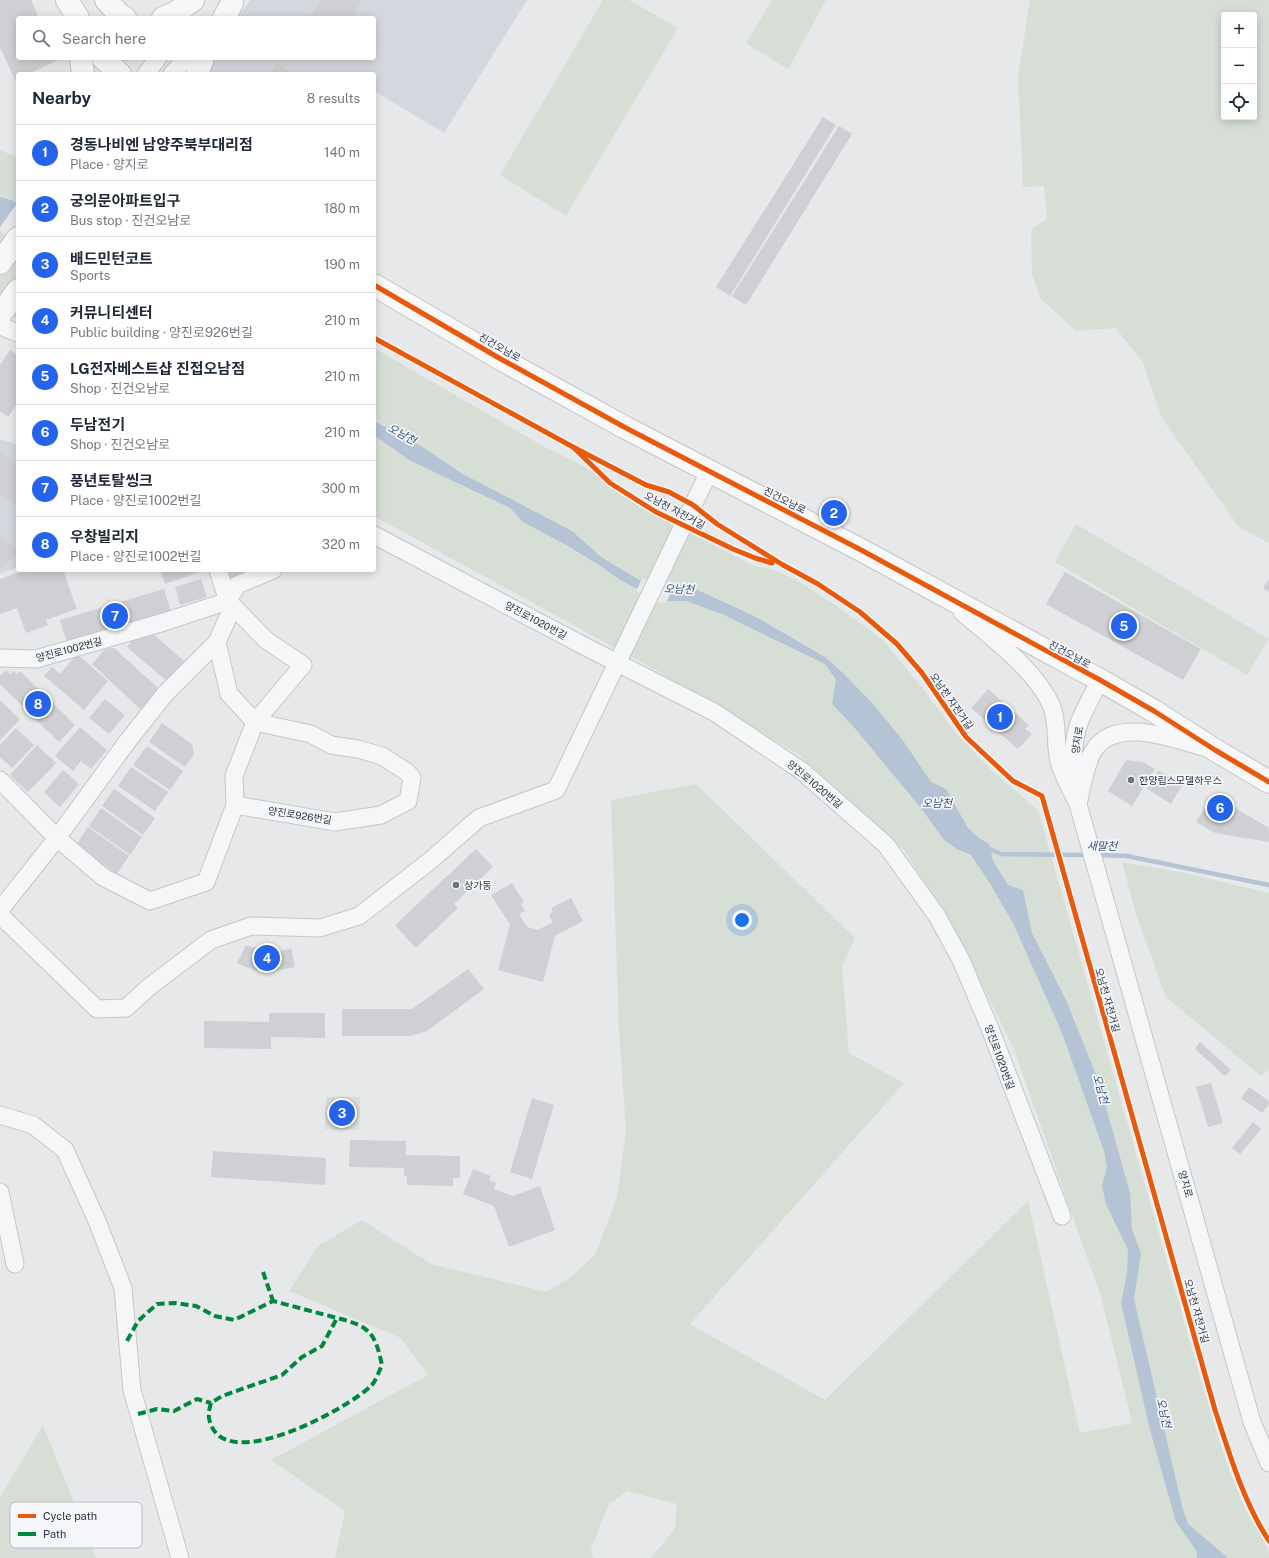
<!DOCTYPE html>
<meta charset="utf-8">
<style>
:root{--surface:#fff;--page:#f2f2f3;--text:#1f2937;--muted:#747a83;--line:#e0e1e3;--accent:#2563eb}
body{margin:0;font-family:"Public Sans","Noto Sans KR",sans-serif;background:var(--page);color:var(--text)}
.controls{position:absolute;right:12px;top:12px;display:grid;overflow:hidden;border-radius:4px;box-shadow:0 2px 10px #0003}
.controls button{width:36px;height:36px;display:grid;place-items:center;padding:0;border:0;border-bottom:1px solid var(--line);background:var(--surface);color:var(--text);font:20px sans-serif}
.you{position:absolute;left:742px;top:920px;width:14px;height:14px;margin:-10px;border:3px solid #fff;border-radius:50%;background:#1a73e8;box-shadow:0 0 0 6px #1a73e833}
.badge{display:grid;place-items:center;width:26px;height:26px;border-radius:50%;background:var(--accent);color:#fff;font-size:13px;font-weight:700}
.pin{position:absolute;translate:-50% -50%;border:2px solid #fff;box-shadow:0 1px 4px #0006}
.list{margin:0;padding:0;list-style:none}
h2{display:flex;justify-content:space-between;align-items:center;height:52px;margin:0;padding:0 16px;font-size:17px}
h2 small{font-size:13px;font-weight:400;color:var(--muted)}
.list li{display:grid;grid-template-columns:26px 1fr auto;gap:12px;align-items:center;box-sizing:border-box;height:56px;padding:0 16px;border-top:1px solid var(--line)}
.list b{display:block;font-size:15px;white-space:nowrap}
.list p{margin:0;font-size:13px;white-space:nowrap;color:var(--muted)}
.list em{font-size:13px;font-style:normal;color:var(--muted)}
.icon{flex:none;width:22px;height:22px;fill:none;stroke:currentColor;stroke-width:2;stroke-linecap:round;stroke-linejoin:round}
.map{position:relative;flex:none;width:1269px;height:1558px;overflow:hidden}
.search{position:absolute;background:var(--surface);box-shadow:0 2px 10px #0003;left:16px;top:16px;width:360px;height:44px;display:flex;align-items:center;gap:10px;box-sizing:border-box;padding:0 14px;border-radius:4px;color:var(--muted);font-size:15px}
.panel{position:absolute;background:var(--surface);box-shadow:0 2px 10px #0003;left:16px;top:72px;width:360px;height:500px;border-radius:4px}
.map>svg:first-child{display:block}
</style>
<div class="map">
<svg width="1269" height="1558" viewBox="0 0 1269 1558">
<rect width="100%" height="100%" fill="#e6e8ea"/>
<g fill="#d4d7dd">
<polygon points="250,0 527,0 444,133 374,91 374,74 208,74 212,58 374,58 374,18 238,18"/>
<polygon points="0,439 18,445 18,567 0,574"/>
</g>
<g fill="#d6ded6" fill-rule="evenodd">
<polygon points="603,0 629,0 678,28 566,216 500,175"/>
<polygon points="772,0 826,0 788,69 746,43"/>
<path d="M 1030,0 L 1269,0 L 1269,543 L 1239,527 L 1162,418 L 1143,363 L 1116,328 L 1076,331 L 1041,299 L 1032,274 L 1031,230 L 1047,219 L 1044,186 L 1023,187 L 1018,76 ZM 1224,15 L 1254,15 L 1254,117 L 1224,117 Z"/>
<polygon points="0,150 18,158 18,319 0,309 0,208 10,200 0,197"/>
<path d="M 374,348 L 543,446 L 583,466 L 653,514 L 752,565 L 776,571 L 797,580 L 841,609 L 883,640 L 920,685 L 956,733 L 992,771 L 1038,810 L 1203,1388 C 1217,1431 1228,1477 1250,1517 C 1257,1529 1269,1544 1269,1558 L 651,1558 L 675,1528 L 677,1504 L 627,1491 L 608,1506 L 591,1549 L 593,1558 L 335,1558 L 345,1511 L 271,1460 L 428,1375 L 401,1338 L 289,1291 L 318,1246 L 362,1220 L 431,1264 L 546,1292 L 571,1277 L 595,1255 L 617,1197 L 626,1131 L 619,1030 L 611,800 L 696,784 L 855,938 L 842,966 L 849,1053 L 904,1083 L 690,1324 L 825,1400 L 1028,1201 L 1080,1433 L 1132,1423 L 1101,1297 L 1014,1049 L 966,952 L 905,851 L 798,754 L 659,672 L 374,516 Z"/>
<polygon points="1076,524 1269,639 1247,675 1055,562"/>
<polygon points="1122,862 1185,873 1269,893 1269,1069 1261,1076 1166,997 1136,914"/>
<polygon points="326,1097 360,1097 359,1130 325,1129"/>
<polygon points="43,1425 96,1558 0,1558 0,1497"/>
</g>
<g fill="#b4c4d5">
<polygon points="0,197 11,200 18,204 0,228"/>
<polygon points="374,421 421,446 461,473 572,531 601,557 641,581 677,584 691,587 754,616 825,657 844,674 873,704 904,742 931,782 946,789 968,828 979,838 989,844 993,861 1008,885 1023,890 1032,933 1066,1000 1099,1082 1130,1193 1132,1229 1141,1254 1134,1299 1182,1506 1188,1524 1228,1558 1197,1558 1196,1550 1176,1522 1149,1426 1121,1303 1127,1273 1128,1250 1106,1204 1102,1186 1107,1167 1104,1151 1062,1033 1013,923 991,885 971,855 957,849 944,840 921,808 853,726 832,704 836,680 825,664 722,614 686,601 658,601 619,579 596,563 568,546 523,522 510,508 409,460 374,435"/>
</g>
<g fill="#e6e8ea">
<polygon points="18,202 18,242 0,231 0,227"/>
<polygon points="642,579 676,582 666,603 657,603 636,591"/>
</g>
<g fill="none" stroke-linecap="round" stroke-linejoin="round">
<g stroke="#b4c4d5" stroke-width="4.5">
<polyline points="985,847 1001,854 1088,855"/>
<polyline points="1096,855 1127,856 1269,885"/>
</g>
</g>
<g fill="#ced0d3">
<polygon points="0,0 31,0 39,18 18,18 18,58 57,58 58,60 28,74 18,74 18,78 15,80 0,47"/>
<polygon points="321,0 362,0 351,18 309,18"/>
<polygon points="277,63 295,74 269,74"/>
<polygon points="823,117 836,125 730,296 716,287"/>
<polygon points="839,126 852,134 746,305 732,296"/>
<polygon points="10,350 18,355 18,402 8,417 0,411 0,365"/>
<polygon points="0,451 18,463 18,506 0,494"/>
<polygon points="0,536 18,550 18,552 0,569"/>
<polygon points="25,570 63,570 77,609 46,620 48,625 26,633 17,608 0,614 0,579"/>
<polygon points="160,570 202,570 202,571 165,584"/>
<polygon points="222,570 248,570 226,580"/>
<polygon points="1065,572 1201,649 1183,680 1046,604"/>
<polygon points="201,579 207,597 180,605 175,587"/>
<polygon points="1269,579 1269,592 1263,588"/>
<polygon points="164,589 171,612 67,643 60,620"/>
<polygon points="150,631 184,661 167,681 127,647 135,638 137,640 142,635 144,638"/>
<polygon points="114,648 159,689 140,709 92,664 105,649"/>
<polygon points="77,654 108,681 84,710 44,676 52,667 60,674"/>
<polygon points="6,670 10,674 14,671 17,674 20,671 75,725 59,742 0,684 0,676"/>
<polygon points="988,689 1029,725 1025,729 1032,734 1018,749 971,708"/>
<polygon points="105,699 125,715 109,734 89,718"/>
<polygon points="0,700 20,719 0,740"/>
<polygon points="162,723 192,744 194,754 185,767 149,742"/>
<polygon points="80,727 107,750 91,769 81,761 73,771 55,756"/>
<polygon points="16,728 34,745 12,768 0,757 0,745"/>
<polygon points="37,745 56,763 28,792 10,775"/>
<polygon points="147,746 183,771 170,790 133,765"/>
<polygon points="1126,760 1143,762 1155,769 1132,806 1108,791"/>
<polygon points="131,767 168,792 155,811 118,786"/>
<polygon points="63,770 79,784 60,807 44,792"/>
<polygon points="1158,770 1183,784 1171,804 1147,789"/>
<polygon points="114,789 155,818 143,835 102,806"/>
<polygon points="1213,795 1269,828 1269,842 1215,833 1196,822"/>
<polygon points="101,808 142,837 130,855 89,826"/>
<polygon points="88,827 129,856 117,874 76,845"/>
<polygon points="476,849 493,867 454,904 458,908 416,948 395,925"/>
<polygon points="512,883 524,902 521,904 525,911 519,914 527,927 538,930 553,922 549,915 553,912 551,908 571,898 583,921 555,936 543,982 498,970 510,925 491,895"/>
<polygon points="246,945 266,952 278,952 291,948 295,967 272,972 256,971 237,963"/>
<polygon points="468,969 484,989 427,1031 411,1036 342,1036 342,1009 412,1009"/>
<polygon points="269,1013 325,1013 325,1038 271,1037 271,1049 204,1048 204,1021 269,1022"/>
<polygon points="1200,1042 1231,1070 1225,1076 1195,1049"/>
<polygon points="1211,1083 1223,1123 1208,1127 1196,1087"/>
<polygon points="1249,1087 1269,1101 1269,1104 1262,1113 1241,1098"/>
<polygon points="532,1098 554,1105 532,1179 510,1172"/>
<polygon points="1253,1122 1261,1129 1240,1154 1232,1148"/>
<polygon points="350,1140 406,1141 406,1155 460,1156 460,1178 453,1178 453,1186 407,1185 407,1176 404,1176 404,1168 349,1167"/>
<polygon points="213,1151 326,1158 325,1185 211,1177"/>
<polygon points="473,1169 491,1176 489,1180 496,1183 494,1189 513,1196 540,1186 555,1230 509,1247 494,1206 463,1194"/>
</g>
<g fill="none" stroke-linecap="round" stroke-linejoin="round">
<g stroke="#c4c6c8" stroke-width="19">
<g id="minor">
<polyline points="146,74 158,58"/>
<polyline points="172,74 186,58"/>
<polyline points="0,326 18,333"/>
<polyline points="374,535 586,647 714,712 802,771 886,845 937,916 961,960 989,1026 1062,1216"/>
<polyline points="228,601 266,640 303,665 255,722 311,734 331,745 358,749 382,756 407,772 412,778 408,801 381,815 335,822 235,805"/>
<path d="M 962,612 C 991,637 1038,672 1052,707 C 1059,726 1054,746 1060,765 C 1064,778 1072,791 1078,804 L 1252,1422 L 1269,1463"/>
<polyline points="0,658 36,659 164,622 228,601 237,585 273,570"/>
<polyline points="0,780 57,838 103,877 150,901 206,882 235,805 234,776 255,722 229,694 217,642"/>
<path d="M 1075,789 C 1071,771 1073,740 1079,723 C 1085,708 1093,694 1100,680"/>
<path d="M 1078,804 C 1082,788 1085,764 1094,750 C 1116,716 1173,739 1204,747"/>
<polyline points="0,910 57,838 127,742 165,694 217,642 231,611 218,570"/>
<polyline points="0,915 97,1009 126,1008 149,987 211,940 251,926 320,928 359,916 431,860 479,818 556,790 709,472"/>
<polyline points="0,1115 33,1125 65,1150 97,1221 123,1288 132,1390 180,1558"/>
<polyline points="0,1192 15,1264"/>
</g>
</g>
<g stroke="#c2c5c8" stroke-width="24">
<g id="major">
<polyline points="67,0 78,18"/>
<polyline points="106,0 119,14 125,18"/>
<polyline points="163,18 175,13 193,0"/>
<polyline points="224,18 232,3"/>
<polyline points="81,58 83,74"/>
<polyline points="103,58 120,74"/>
<polyline points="197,74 203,58"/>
<polyline points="0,263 18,238"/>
<polyline points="374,285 499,358 626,428 863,551 1100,680 1154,711 1215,750 1269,782"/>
<polyline points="0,315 18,290"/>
</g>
</g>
<use href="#minor" stroke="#f5f6f7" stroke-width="17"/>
<use href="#major" stroke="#f8f8f8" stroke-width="22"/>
<g stroke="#00873e" stroke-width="4" stroke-dasharray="8 4" stroke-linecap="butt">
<polyline points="263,1272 273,1301"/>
<path d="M 127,1341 L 138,1321 L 157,1304 L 175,1303 L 196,1306 L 215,1316 L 234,1320 L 273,1301 L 337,1318 C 370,1326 375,1333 382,1365 C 379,1371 376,1381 371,1386 C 347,1409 220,1479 209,1418 C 208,1413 210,1407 211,1403 L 222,1396 L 282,1375 L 302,1357 L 322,1346 L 337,1318"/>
<polyline points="138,1414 157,1409 174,1411 197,1399 211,1403"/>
</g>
<g stroke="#f4f6f9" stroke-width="8">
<g id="cycleway">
<polyline points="374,285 499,358 626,428 863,551 1100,680 1154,711 1215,750 1269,782"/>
<polyline points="374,338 573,447 610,483 656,512 733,549 755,558 772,563"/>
<path d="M 573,447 L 646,485 L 669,492 L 693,505 L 717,524 L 783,565 L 818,584 L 860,612 L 897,644 L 922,673 L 966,737 L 1013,781 L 1042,796 L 1215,1410 C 1230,1455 1243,1501 1269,1541"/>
</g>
</g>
<use href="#cycleway" stroke="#e8590c" stroke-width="5"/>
</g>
<g fill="#6c737f" stroke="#f4f6f9" stroke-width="1.5">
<circle cx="1131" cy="780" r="4"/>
<circle cx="456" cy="885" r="4"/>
</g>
<g text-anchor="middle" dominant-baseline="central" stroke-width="3.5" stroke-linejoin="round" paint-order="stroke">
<g font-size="10" fill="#2b3445" stroke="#f4f6f9">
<text transform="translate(500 347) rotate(30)">진건오남로</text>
<text transform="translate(785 500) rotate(27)">진건오남로</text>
<text transform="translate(675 510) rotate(28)">오남천 자전거길</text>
<text transform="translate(536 620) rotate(28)">양진로1020번길</text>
<text transform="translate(69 649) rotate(-15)">양진로1002번길</text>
<text transform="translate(1070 654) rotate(28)">진건오남로</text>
<text transform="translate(952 701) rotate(55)">오남천 자전거길</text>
<text transform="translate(1077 740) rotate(-81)">양지로</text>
<text transform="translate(815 784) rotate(40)">양진로1020번길</text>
<text transform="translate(300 815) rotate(9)">양진로926번길</text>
<text transform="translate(1108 1000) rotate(74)">오남천 자전거길</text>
<text transform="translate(1000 1057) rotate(70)">양진로1020번길</text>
<text transform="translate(1186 1184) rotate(74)">양지로</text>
<text transform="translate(1197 1311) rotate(74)">오남천 자전거길</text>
</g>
<g font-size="10" fill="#2b3445" stroke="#f4f6f9" text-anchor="start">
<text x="1139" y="780">한양립스모델하우스</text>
<text x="464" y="885">상가동</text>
</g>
<g font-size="11" font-style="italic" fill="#34527a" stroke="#f4f6f9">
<text transform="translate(402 434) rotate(29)">오남천</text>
<text transform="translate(679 589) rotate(2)">오남천</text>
<text x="937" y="803">오남천</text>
<text transform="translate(1102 846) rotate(1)">새말천</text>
<text transform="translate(1101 1089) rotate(74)">오남천</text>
<text transform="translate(1164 1413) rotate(77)">오남천</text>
</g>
</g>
<rect x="10" y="1502" width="132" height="46" rx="6" fill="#f4f6f9" stroke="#b8bcc3" stroke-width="1"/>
<rect x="18" y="1514" width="18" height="4" fill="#e8590c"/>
<rect x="18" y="1532" width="18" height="4" fill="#00873e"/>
<g font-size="11" fill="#2b3445">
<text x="43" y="1520">Cycle path</text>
<text x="43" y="1538">Path</text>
</g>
</svg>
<div class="controls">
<button>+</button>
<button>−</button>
<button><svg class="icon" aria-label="locate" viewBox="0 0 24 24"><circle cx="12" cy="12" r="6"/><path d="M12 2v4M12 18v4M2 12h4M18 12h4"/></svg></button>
</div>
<div class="you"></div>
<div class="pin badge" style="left:1000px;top:717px">1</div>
<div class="pin badge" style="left:834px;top:513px">2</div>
<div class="pin badge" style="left:342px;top:1113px">3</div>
<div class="pin badge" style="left:267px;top:958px">4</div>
<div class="pin badge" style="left:1124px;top:626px">5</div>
<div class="pin badge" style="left:1220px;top:808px">6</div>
<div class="pin badge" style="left:115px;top:616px">7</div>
<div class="pin badge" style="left:38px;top:704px">8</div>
<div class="search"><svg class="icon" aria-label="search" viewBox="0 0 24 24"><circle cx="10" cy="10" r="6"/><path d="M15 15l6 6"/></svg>Search here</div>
<section class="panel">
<h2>Nearby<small>8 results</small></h2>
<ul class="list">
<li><span class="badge">1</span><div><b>경동나비엔 남양주북부대리점</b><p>Place · 양지로</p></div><em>140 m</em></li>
<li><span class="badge">2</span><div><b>궁의문아파트입구</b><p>Bus stop · 진건오남로</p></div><em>180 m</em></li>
<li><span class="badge">3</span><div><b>배드민턴코트</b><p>Sports</p></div><em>190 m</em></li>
<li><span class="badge">4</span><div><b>커뮤니티센터</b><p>Public building · 양진로926번길</p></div><em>210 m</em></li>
<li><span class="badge">5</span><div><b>LG전자베스트샵 진접오남점</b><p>Shop · 진건오남로</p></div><em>210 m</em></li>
<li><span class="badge">6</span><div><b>두남전기</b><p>Shop · 진건오남로</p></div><em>210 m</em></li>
<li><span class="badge">7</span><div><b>풍년토탈씽크</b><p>Place · 양진로1002번길</p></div><em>300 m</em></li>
<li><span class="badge">8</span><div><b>우창빌리지</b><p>Place · 양진로1002번길</p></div><em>320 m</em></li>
</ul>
</section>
</div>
